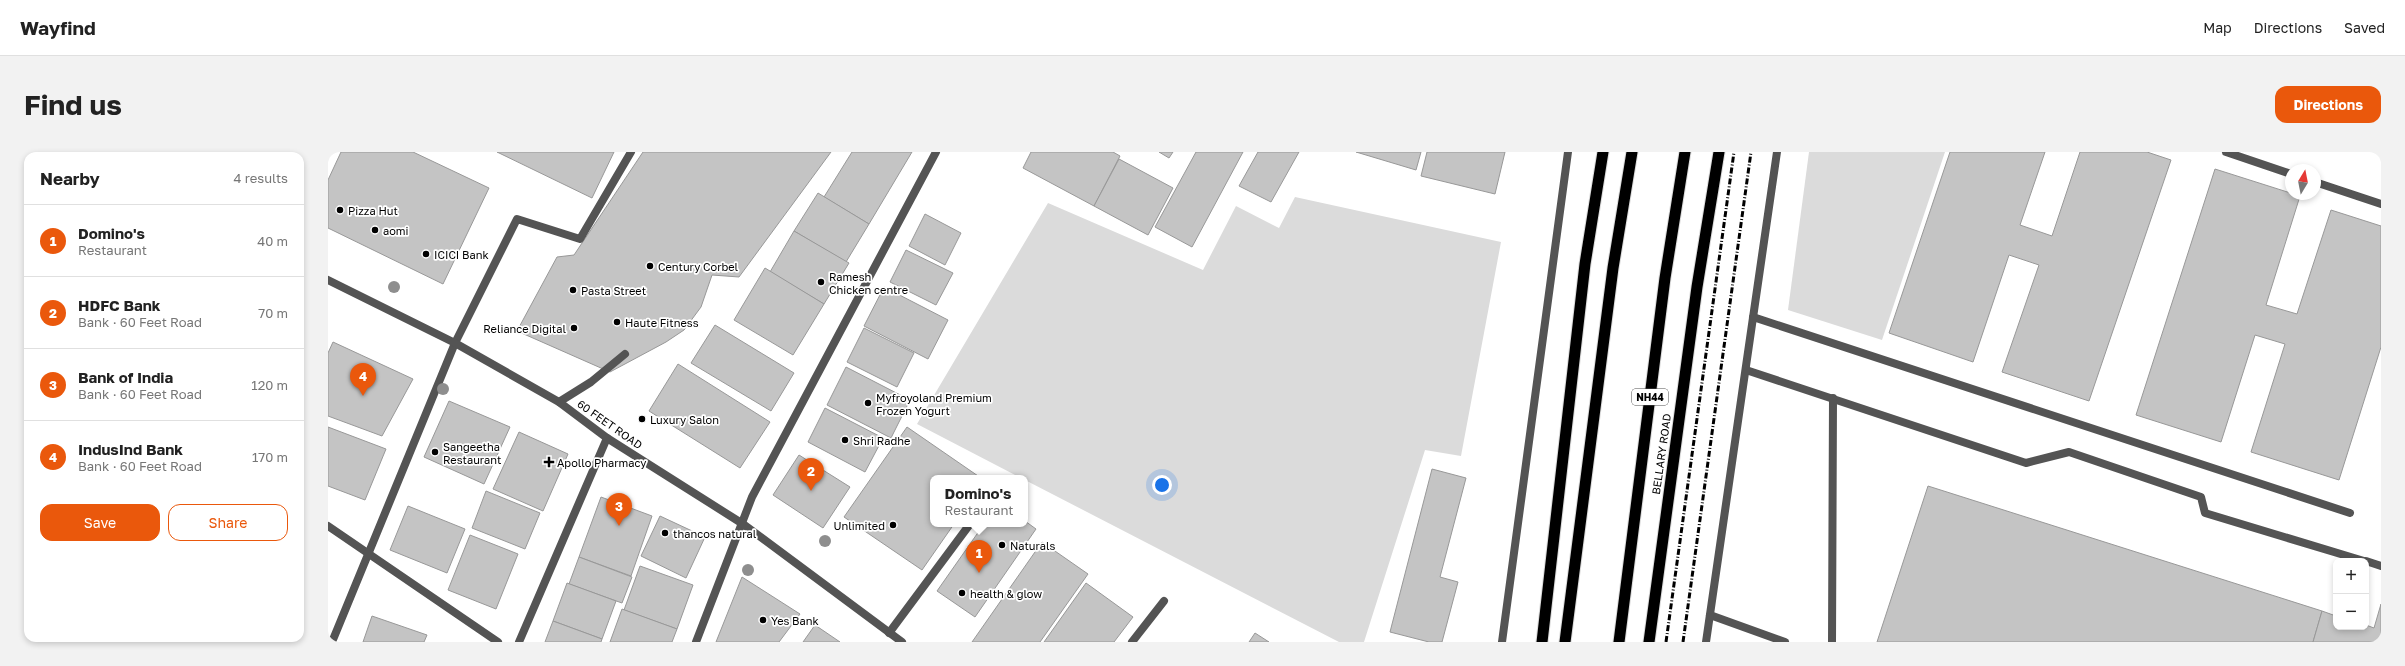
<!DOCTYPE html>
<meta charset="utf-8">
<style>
:root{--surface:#fff;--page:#f2f2f2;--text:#222;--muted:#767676;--line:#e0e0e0;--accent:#ea580c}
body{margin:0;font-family:"Golos Text",sans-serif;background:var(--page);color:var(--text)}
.controls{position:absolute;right:12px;bottom:12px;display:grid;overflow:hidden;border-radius:8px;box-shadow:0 2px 6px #0003}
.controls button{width:36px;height:36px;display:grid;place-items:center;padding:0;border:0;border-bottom:1px solid var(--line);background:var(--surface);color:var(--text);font:20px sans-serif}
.compass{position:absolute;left:1957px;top:12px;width:36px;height:36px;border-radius:50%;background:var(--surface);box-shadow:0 2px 6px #0003;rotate:10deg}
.you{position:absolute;left:834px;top:333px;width:14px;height:14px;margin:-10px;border:3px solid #fff;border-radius:50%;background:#1a73e8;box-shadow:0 0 0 6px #1a73e833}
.badge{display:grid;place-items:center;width:26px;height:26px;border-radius:50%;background:var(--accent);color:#fff;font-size:13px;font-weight:700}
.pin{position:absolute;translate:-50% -33px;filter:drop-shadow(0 1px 2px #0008)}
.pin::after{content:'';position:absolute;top:21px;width:14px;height:12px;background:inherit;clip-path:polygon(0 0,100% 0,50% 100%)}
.popup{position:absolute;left:602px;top:323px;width:98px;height:52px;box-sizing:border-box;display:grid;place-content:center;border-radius:8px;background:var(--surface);filter:drop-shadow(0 1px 3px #0005);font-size:13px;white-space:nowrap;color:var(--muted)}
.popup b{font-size:15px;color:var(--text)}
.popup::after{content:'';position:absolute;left:50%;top:100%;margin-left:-8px;border:8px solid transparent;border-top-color:var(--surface)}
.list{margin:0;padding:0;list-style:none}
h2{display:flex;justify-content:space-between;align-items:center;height:52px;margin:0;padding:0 16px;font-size:17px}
h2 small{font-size:13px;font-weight:400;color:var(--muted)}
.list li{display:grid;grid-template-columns:26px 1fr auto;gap:12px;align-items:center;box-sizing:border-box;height:72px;padding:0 16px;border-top:1px solid var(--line)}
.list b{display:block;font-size:15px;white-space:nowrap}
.list p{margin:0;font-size:13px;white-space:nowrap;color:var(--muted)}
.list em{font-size:13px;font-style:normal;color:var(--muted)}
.actions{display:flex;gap:8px;padding:12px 16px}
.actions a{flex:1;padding:9px 0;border:1px solid var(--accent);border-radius:12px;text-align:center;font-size:14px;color:var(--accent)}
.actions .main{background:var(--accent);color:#fff}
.map{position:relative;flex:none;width:2053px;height:490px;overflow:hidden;border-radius:12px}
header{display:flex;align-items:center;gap:24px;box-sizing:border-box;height:56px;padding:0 20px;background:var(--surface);border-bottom:1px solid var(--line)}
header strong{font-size:19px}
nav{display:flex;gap:22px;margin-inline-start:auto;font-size:14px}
.intro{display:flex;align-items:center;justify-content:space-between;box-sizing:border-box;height:96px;padding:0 24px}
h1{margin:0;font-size:28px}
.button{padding:10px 18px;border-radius:12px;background:var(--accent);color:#fff;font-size:14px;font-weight:700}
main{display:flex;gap:24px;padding:0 24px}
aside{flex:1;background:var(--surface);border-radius:12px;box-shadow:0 2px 6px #0003}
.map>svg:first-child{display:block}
</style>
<header>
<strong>Wayfind</strong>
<nav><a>Map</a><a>Directions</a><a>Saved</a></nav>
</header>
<div class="intro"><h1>Find us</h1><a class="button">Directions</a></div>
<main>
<aside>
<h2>Nearby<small>4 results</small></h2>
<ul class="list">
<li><span class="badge">1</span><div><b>Domino's</b><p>Restaurant</p></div><em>40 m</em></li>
<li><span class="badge">2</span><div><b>HDFC Bank</b><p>Bank · 60 Feet Road</p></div><em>70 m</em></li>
<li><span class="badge">3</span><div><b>Bank of India</b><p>Bank · 60 Feet Road</p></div><em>120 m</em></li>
<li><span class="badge">4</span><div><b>IndusInd Bank</b><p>Bank · 60 Feet Road</p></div><em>170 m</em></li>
</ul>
<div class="actions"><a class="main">Save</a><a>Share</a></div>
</aside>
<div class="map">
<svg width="2053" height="490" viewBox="0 0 2053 490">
<rect width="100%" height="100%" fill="#fff"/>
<g fill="#dbdbdb">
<polygon points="1481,0 1617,0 1554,188 1460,158"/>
<polygon points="967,45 1173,90 1133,304 1097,298 1036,490 1011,490 697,328 697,326 693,326 589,272 720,51 875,118 908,54 951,76"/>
</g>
<g fill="#c4c4c4" stroke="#989898">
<polygon points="13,0 85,0 161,36 115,132 0,76 0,28"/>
<polygon points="169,0 286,0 264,46"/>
<polygon points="315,0 503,0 411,125 384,123 373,155 356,178 338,190 282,220 189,179 229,105 246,103"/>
<polygon points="524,0 584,0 541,72 496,45"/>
<polygon points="703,0 785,0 792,4 766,54 695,16"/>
<polygon points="831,0 845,0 841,6"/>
<polygon points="868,0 915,0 864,95 827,75"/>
<polygon points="930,0 971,0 943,50 911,34"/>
<polygon points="1028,0 1093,0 1088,18"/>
<polygon points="1099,0 1177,0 1167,42 1093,24"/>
<polygon points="1622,0 1717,0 1692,73 1724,84 1752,0 1819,0 1843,8 1761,249 1674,220 1711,113 1681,103 1645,210 1561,181"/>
<polygon points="791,7 845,36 820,83 766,54"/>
<polygon points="1887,17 1972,44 1938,153 1969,162 2003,58 2053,74 2053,195 2011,328 1923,300 1957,192 1927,183 1893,290 1808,263"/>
<polygon points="490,41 541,72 518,110 466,79"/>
<polygon points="597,62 633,81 617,113 581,94"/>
<polygon points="466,79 521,111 496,152 442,120"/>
<polygon points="578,98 625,121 608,153 562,130"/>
<polygon points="437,116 496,152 465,203 406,168"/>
<polygon points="556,135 620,168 600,207 536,174"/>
<polygon points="387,173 466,221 443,259 363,211"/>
<polygon points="536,176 586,201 569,235 519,210"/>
<polygon points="5,190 85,227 54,284 0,264 0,201"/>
<polygon points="350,212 442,270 412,316 321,259"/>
<polygon points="518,215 582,248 563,286 499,253"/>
<polygon points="121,249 182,275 156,332 96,305"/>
<polygon points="497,256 555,286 537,320 480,290"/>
<polygon points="0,275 58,297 37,348 0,334"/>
<polygon points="579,275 653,326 605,326 605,372 626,372 594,418 516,365"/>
<polygon points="191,280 240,302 215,359 165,337"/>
<polygon points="471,303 522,335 495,376 445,343"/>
<polygon points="1104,317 1138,326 1112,425 1130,430 1114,490 1101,490 1062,480"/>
<polygon points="1600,334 1994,459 1985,490 1549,490"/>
<polygon points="158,339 212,361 197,397 144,376"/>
<polygon points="273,345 324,364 303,424 251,405"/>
<polygon points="80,354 137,377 119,421 62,398"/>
<polygon points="332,364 377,385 358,426 313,404"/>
<polygon points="697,369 708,377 647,465 609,439 656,372 697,372"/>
<polygon points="142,383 190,402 168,457 120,438"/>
<polygon points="714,390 760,422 712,490 644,490"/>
<polygon points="251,405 304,425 294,451 241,432"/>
<polygon points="312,414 365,433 349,477 296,458"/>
<polygon points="414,425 472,462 451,490 388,490"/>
<polygon points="239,431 288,449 274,487 225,469"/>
<polygon points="758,431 805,465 786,490 716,490"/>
<polygon points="2053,452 2053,490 1985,490 1994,459 2008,464 2008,475 2038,473 2046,476"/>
<polygon points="294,457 349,477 344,490 282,490"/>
<polygon points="44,464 99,483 96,490 35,490"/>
<polygon points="225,469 274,487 273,490 217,490"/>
<polygon points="487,473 512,490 475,490"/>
<polygon points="927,481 941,490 921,490"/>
</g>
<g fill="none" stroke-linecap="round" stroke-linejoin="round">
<g stroke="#dbdbdb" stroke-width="13">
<g id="trunk">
<polyline points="1214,490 1257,112 1275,0"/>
<polyline points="1237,490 1285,116 1304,0"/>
<polyline points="1291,490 1337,126 1357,0"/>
<polyline points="1321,490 1369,135 1391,0"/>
</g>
</g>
<g stroke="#545454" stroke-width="8">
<polyline points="1425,165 2022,361"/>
<polyline points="127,191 189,67 252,87 303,0"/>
<polyline points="1418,218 1698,311 1741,300 1873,345 1877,361 2036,409"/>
<polyline points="231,250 263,230 297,202"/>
<polyline points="2038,409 2053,414"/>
<polyline points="1382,463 1457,490"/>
<polyline points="1504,490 1505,246"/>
</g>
<g stroke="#545454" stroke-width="8">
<polyline points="1898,0 1963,22"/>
<polyline points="1987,30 2053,52"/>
<polyline points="0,374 170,490"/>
<polyline points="561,481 642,372"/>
<polyline points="4,490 127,191"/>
<polyline points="191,490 279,286"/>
<polyline points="368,490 424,345 608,0"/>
<polyline points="804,490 836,449"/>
</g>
<g stroke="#545454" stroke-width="8">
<polyline points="0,128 127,191 231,250 279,286 415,372 574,490"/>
<polyline points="1174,490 1240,0"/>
<polyline points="1378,490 1449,0"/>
</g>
<use href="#trunk" stroke="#000" stroke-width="11"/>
<g stroke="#000" stroke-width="3" stroke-dasharray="6 2 1 2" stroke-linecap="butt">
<polyline points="1338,490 1406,0"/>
<polyline points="1355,490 1423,0"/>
</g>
</g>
<g fill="#8e8e8e">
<circle cx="66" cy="135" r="6"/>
<circle cx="115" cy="237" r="6"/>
<circle cx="497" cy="389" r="6"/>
<circle cx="420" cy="418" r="6"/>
</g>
<g fill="#000" stroke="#fff" stroke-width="1.5">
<circle cx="12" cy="58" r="4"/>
<circle cx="47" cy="78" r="4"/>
<circle cx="98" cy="102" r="4"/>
<circle cx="322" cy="114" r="4"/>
<circle cx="493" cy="130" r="4"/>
<circle cx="245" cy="138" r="4"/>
<circle cx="289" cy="170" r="4"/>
<circle cx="246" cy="176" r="4"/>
<circle cx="540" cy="251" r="4"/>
<circle cx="314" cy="267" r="4"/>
<circle cx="517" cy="288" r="4"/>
<circle cx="107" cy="300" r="4"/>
<path d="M219 304h4v4h4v4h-4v4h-4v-4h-4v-4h4z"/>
<circle cx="565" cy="373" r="4"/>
<circle cx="337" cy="381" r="4"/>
<circle cx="674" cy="393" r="4"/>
<circle cx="634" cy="441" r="4"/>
<circle cx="435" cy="468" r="4"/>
</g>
<g text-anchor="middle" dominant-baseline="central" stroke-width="3.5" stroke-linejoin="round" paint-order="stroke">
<rect fill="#fff" stroke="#4c4c4c" stroke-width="1" x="1304" y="237" width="36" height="16" rx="3"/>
<g font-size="10" font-weight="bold" fill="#000">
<text x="1322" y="245">NH44</text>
</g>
<g font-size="11" fill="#000" stroke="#fff" text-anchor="start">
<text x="20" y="58">Pizza Hut</text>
<text x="55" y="78">aomi</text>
<text x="106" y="102">ICICI Bank</text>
<text x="330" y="114">Century Corbel</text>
<text x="501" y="124">Ramesh<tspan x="501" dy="13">Chicken centre</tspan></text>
<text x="253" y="138">Pasta Street</text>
<text x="297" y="170">Haute Fitness</text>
<text x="238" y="176" text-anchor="end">Reliance Digital</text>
<text x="548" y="245">Myfroyoland Premium<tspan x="548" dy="13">Frozen Yogurt</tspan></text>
<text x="322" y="267">Luxury Salon</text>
<text x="525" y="288">Shri Radhe</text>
<text x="115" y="294">Sangeetha<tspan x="115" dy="13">Restaurant</tspan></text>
<text x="229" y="310">Apollo Pharmacy</text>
<text x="557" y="373" text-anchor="end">Unlimited</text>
<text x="345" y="381">thancos natural</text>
<text x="682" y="393">Naturals</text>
<text x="642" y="441">health &amp; glow</text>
<text x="443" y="468">Yes Bank</text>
</g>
<g font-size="11" fill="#000" stroke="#fff">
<text transform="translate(282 272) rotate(35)">60 FEET ROAD</text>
<text transform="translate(1333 302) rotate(-82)">BELLARY ROAD</text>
</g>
</g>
</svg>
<div class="controls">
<button>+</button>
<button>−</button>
</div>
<svg class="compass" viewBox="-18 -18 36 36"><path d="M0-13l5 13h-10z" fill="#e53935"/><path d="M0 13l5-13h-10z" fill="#767676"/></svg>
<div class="you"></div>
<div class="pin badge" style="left:651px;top:421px">1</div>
<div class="popup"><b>Domino's</b>Restaurant</div>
<div class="pin badge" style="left:483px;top:339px">2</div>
<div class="pin badge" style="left:291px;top:374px">3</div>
<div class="pin badge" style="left:35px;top:244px">4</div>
</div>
</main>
